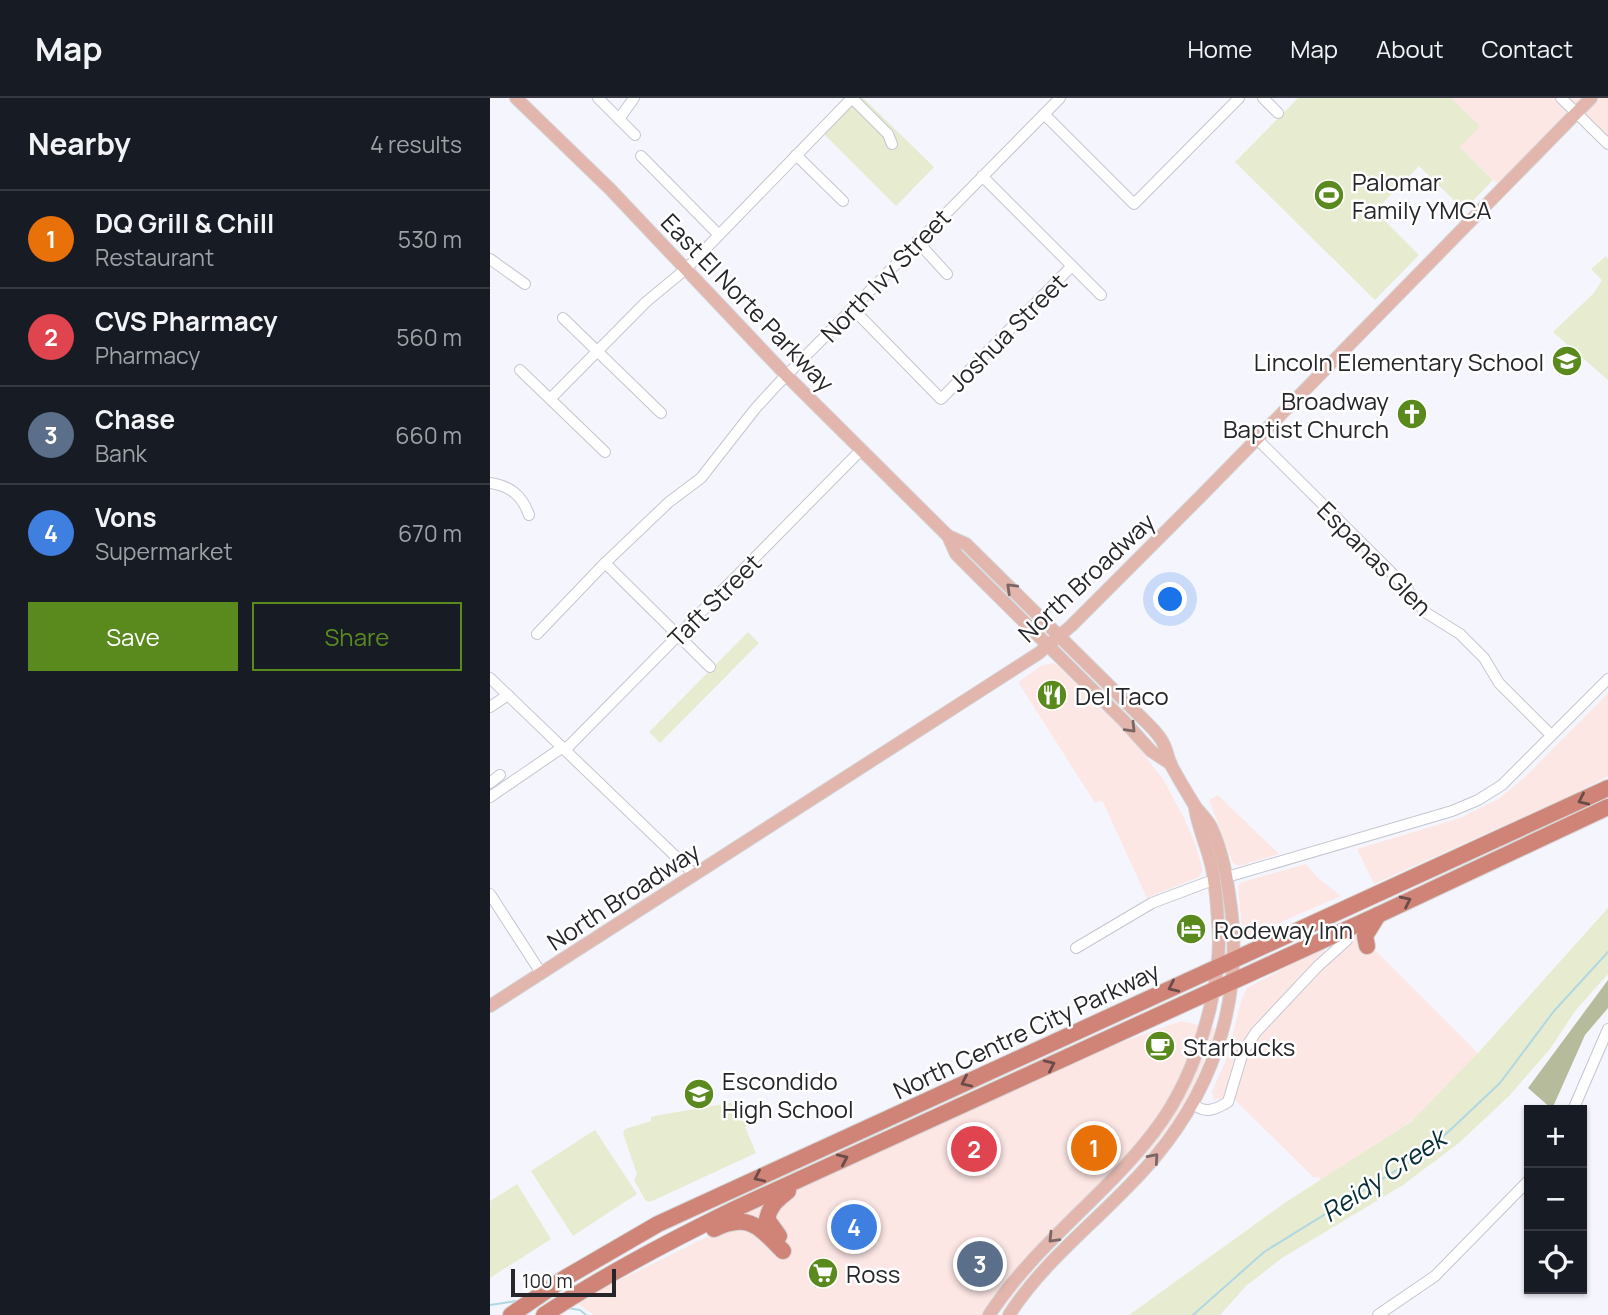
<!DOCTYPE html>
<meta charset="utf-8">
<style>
:root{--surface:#171b24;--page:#242831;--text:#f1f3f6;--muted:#9ea1a6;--line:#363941;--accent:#5a8a1e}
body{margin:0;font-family:Manrope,sans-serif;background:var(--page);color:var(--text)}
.controls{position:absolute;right:21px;bottom:21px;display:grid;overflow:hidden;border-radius:0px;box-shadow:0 2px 5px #0004}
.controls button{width:63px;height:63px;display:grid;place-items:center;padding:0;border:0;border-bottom:2px solid var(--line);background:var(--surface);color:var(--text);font:35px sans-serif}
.scale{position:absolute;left:21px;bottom:18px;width:105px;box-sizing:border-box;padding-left:7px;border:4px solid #26262a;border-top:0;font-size:19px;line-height:24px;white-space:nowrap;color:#26262a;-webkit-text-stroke:5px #fff;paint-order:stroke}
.you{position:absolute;left:681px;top:502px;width:24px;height:24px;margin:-18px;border:5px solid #fff;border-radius:50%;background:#1a73e8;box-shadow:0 0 0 10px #1a73e833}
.badge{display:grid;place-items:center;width:46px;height:46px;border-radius:50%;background:var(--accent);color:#fff;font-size:23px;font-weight:700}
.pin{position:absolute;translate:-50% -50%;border:4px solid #fff;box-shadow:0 2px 7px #0006}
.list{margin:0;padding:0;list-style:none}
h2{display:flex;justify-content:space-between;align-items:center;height:91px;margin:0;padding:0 28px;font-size:30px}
h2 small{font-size:23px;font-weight:400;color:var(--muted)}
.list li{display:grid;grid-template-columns:46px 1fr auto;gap:21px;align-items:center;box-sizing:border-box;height:98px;padding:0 28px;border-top:2px solid var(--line)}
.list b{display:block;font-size:26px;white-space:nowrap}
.list p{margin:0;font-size:23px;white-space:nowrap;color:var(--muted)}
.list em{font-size:23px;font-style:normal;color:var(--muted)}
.actions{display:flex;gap:14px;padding:21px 28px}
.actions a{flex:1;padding:16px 0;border:2px solid var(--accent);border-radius:0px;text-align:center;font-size:24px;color:var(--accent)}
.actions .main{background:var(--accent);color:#fff}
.icon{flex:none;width:38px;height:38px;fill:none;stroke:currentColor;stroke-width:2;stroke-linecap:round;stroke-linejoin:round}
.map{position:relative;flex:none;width:1118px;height:1217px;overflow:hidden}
header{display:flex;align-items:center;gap:42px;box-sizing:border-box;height:98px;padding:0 35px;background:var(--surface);border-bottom:2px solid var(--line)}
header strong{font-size:33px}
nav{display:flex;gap:38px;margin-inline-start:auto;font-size:24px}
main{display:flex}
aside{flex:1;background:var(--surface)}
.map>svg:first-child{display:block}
</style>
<header>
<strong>Map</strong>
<nav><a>Home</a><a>Map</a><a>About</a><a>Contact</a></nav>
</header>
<main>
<aside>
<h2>Nearby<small>4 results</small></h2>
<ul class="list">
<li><span class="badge" style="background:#e8710a">1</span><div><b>DQ Grill &amp; Chill</b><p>Restaurant</p></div><em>530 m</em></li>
<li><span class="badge" style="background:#e0444e">2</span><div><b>CVS Pharmacy</b><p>Pharmacy</p></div><em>560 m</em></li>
<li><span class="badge" style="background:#5c6f8a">3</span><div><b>Chase</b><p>Bank</p></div><em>660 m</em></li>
<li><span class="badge" style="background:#3f7fe0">4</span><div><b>Vons</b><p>Supermarket</p></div><em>670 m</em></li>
</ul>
<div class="actions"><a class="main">Save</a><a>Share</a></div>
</aside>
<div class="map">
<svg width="1118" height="1217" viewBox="0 0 1118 1217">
<rect width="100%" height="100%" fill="#f5f6fd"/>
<g fill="#fde7e5">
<polygon points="961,0 1118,0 1118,46 1086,15 1012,90 969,48 989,28"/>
<polygon points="562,565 566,566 641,640 673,681 692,716 705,745 713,772 709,779 657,800 613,704 611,702 605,705 528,584 551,568"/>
<polygon points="1118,595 1118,678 1086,695 884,786 867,751 970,720 1008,701 1035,679"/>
<polygon points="728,697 789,756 749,768 743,765 719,702"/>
<polygon points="816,766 828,780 851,798 761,837 755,837 752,831 748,788 752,784"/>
<polygon points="868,835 988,955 958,992 933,1015 832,1083 828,1079 823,1079 740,997 753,954 857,842"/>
<polygon points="832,850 836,855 770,922 759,936 734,1000 724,1002 722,993 736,962 752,900 757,890"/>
<polygon points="691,923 726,931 706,984 688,1017 658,1056 550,1163 508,1217 104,1217 85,1204 235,1130 254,1116 323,1081 337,1078 601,955"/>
</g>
<g fill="#e7ebd0">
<polygon points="368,0 373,0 444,69 406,108 333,35"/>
<polygon points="808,0 961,0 990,28 970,49 1003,82 974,112 929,68 885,113 929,157 885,202 745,64"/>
<polygon points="1116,158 1118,161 1118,282 1063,234 1104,195 1112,182 1101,171"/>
<polygon points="258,534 269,545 170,645 159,634"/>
<polygon points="1118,810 1118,876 1085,913 1060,951 1019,998 969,1045 913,1087 792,1160 756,1188 730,1217 639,1217 796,1104 922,1023 988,955"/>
<polygon points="251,1003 253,1004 260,1027 255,1029 266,1055 160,1104 156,1103 144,1082 147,1076 133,1035 135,1031 161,1023 161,1019 164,1018"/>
<polygon points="105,1032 147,1096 83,1138 41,1073"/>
<polygon points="27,1086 61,1141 0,1180 0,1103"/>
</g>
<polygon fill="#b6bc9b" points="1118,882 1118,910 1095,937 1062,1011 1038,990"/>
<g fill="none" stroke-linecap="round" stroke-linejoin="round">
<g stroke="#afd8e2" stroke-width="2">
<polyline points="0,1207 27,1203"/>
<polyline points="77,1210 90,1212 96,1217"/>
<polyline points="703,1217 774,1154 939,1052 1010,985 1064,913 1118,854"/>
</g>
<g stroke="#c4c6d0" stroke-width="12">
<g id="minor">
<polyline points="108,0 145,37"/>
<polyline points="362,0 398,36 402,46"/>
<polyline points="773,0 788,15"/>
<polyline points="1071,0 1118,46"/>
<polyline points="554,16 644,106 749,0"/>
<polyline points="129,21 144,0"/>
<polyline points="306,57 353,103"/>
<polyline points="151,58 229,137"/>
<polyline points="492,78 611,197"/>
<polyline points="427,143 457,176"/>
<polyline points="0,161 35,186"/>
<polyline points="362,210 451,301 582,168"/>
<polyline points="73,220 171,315"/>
<polyline points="30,272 115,354"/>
<polyline points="61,300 156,204 197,170 362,0"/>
<polyline points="767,341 912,485 935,514 970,536 994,560 1009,585 1061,637"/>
<path d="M 0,385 C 20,388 32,397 39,417"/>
<polyline points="115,465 220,569"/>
<polyline points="47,536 115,465 179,404 211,380 265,311 286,288 570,0"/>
<polyline points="0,580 205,777"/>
<polyline points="0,609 18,597"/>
<polyline points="75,652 372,351"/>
<polyline points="0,685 10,677"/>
<polyline points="0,699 73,649"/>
<polyline points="737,779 962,713 988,702 1012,687 1118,581"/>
<polyline points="0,796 51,875"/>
<polyline points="586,850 662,805 723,782"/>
<path d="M 703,1006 C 715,1016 725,1012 738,1004 L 753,954 L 766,934 L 828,868 L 857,842"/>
<polyline points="1083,1012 1118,931"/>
<polyline points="888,1217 945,1178 1039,1082"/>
</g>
</g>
<g stroke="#d4d4d4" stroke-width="14">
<g id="major">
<polyline points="26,0 120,91 296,277 458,438 466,456 481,471 634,623 661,653 681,666"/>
<path d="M 458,438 L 476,446 L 658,626 C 664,632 671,639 674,647 C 677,653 678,660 681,667 C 688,680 697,695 705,708 C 710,715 717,721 721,729 C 731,750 736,773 739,796 C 755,892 728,983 666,1058 C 621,1113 558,1156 519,1217"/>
<polyline points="0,908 549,555 581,528 711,398 1101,0"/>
<path d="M 499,1217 C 545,1147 613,1100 663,1035 C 692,998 709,955 720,910 C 726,882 731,854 728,825 C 727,805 725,781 720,762 C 715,744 708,729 705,710"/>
</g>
</g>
<g stroke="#d4d4d4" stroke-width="18">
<g id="highway">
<polyline points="877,848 875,838 888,817"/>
<path d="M 224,1131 C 259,1114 269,1129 293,1153"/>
<path d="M 289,1138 L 277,1121 C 280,1107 287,1102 298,1093"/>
<polyline points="21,1217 75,1180 168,1126 1118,690"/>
<path d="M 54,1217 C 116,1176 181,1142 247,1110 L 888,817 L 1118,709"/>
</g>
</g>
<use href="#minor" stroke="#fff" stroke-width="10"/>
<use href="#major" stroke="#e2b5ad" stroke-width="12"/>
<use href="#highway" stroke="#cf8477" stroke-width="16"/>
</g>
<defs><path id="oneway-chevron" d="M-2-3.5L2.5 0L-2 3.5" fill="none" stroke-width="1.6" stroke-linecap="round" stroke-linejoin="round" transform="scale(1.75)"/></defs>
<g stroke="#7b6665">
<use href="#oneway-chevron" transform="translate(521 490) rotate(-136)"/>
<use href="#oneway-chevron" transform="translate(641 630) rotate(46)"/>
<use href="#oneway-chevron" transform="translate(664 1060) rotate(-49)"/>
<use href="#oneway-chevron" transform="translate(563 1140) rotate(134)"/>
</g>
<g stroke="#6a4c49">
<use href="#oneway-chevron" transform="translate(1093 702) rotate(155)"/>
<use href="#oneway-chevron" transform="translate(916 803) rotate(-26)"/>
<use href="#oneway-chevron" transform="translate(683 889) rotate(155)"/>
<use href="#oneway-chevron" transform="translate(560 967) rotate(-25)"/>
<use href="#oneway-chevron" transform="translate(476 984) rotate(155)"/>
<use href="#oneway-chevron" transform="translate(353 1061) rotate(-24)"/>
<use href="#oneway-chevron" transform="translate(269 1079) rotate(155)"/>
</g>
<defs>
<g id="stadium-disc" transform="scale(1.575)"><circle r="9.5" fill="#5a8a1e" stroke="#fff"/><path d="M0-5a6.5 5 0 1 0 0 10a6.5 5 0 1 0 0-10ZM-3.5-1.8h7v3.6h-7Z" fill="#fff"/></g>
<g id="school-disc" transform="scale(1.575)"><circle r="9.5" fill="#5a8a1e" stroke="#fff"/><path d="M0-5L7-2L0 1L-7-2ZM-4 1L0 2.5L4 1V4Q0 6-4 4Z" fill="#fff"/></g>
<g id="church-disc" transform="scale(1.575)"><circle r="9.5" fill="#5a8a1e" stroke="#fff"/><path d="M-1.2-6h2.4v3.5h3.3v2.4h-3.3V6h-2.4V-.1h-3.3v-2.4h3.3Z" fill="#fff"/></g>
<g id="restaurant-disc" transform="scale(1.575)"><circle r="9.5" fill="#5a8a1e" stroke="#fff"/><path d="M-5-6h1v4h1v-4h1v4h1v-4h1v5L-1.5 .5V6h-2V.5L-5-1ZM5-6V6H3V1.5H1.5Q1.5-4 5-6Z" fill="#fff"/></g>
<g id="hotel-disc" transform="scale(1.575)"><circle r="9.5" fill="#5a8a1e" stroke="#fff"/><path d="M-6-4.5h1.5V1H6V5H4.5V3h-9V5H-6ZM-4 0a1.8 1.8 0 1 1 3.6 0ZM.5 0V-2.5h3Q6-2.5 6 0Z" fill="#fff"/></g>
<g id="cafe-disc" transform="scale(1.575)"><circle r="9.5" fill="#5a8a1e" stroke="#fff"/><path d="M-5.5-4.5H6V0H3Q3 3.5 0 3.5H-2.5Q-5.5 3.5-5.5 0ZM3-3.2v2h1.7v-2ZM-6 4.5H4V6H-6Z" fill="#fff"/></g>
<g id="supermarket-disc" transform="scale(1.575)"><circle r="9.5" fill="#5a8a1e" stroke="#fff"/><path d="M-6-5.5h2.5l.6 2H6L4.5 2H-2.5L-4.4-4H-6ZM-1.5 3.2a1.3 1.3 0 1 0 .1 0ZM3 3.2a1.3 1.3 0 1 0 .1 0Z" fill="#fff"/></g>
</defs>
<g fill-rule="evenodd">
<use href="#stadium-disc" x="839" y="97"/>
<use href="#school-disc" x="1077" y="263"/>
<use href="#church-disc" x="922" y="316"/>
<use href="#restaurant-disc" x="562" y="597"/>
<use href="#hotel-disc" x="701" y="831"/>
<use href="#cafe-disc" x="670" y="948"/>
<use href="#school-disc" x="209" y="996"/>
<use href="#supermarket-disc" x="333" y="1175"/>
</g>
<g text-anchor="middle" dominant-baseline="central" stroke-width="5" stroke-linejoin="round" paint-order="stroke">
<g font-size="24" fill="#26262a" stroke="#fff" text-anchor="start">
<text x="862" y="83">Palomar<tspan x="862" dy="28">Family YMCA</tspan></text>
<text x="1054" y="263" text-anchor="end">Lincoln Elementary School</text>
<text x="899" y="302" text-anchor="end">Broadway<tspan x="899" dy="28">Baptist Church</tspan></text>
<text x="585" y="597">Del Taco</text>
<text x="724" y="831">Rodeway Inn</text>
<text x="693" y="948">Starbucks</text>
<text x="232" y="982">Escondido<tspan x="232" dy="28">High School</tspan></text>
<text x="356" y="1175">Ross</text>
</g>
<g font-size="24" fill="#26262a" stroke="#fff">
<text transform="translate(395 177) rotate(-46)">North Ivy Street</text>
<text transform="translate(258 204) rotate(46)">East El Norte Parkway</text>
<text transform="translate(517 234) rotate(-45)">Joshua Street</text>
<text transform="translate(885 460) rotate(45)">Espanas Glen</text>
<text transform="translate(596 479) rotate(-43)">North Broadway</text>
<text transform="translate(224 502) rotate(-45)">Taft Street</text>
<text transform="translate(133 798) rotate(-33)">North Broadway</text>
<text transform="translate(536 932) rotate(-25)">North Centre City Parkway</text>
</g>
<g font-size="26" font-style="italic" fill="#072f37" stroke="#fff">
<text transform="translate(893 1077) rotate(-34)">Reidy Creek</text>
</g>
</g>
</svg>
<div class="controls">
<button>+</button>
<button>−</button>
<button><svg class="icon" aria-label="locate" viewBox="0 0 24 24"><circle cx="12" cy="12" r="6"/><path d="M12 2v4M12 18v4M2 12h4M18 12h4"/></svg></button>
</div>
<div class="scale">100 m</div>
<div class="you"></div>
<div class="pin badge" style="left:604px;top:1050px;background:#e8710a">1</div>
<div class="pin badge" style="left:484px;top:1051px;background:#e0444e">2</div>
<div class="pin badge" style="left:490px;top:1166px;background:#5c6f8a">3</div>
<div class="pin badge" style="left:364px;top:1129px;background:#3f7fe0">4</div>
</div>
</main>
